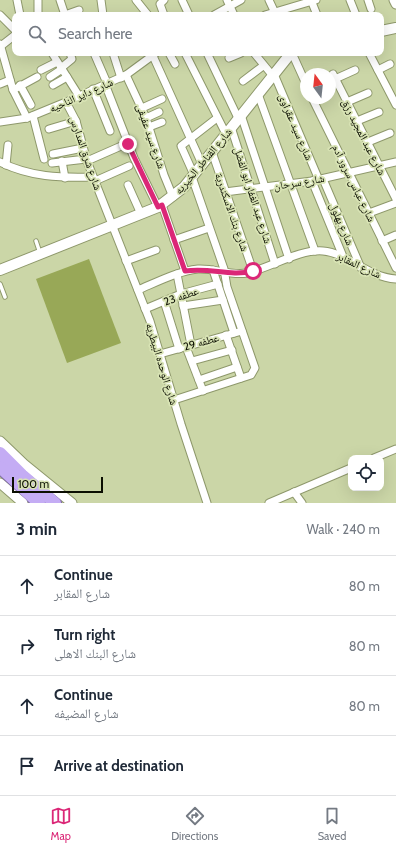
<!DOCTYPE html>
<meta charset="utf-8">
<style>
:root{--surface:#fff;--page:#f6f6f7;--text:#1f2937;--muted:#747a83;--line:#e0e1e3;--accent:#db2777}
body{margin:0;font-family:Cabin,"Noto Naskh Arabic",sans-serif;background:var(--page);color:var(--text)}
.controls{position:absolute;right:12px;bottom:12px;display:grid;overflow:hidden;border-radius:8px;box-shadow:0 4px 16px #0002}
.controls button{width:36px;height:36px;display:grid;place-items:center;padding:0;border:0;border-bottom:1px solid var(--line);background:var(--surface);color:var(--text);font:20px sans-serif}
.compass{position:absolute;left:300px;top:68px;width:36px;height:36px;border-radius:50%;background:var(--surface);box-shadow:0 4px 16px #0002;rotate:345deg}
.scale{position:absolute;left:12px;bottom:10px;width:91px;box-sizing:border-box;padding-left:4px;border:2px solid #0b0e01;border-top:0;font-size:11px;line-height:14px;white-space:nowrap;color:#0b0e01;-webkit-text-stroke:3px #d8e3b4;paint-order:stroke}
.stop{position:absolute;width:12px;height:12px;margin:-9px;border:3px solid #db2777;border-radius:50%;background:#fff}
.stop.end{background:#db2777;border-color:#fff;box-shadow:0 1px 4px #0008}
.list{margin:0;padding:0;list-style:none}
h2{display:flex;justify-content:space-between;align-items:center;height:52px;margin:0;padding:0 16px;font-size:17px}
h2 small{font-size:13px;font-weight:400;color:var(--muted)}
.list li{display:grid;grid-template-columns:26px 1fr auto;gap:12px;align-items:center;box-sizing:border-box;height:60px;padding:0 16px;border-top:1px solid var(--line)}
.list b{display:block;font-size:15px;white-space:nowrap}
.list p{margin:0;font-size:13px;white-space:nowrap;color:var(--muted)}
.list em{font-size:13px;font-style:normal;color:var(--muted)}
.icon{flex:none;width:22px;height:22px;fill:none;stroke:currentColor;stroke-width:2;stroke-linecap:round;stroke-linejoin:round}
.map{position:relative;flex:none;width:396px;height:503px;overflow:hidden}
.search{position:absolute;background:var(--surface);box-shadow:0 4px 16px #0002;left:12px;right:12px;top:12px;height:44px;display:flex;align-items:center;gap:10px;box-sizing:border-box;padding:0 14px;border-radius:8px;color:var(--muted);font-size:15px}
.sheet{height:292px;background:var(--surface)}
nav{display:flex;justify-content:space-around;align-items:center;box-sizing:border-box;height:56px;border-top:1px solid var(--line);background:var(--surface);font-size:11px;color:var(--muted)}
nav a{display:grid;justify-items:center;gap:2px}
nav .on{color:var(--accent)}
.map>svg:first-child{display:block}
</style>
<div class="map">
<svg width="396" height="503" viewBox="0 0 396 503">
<rect width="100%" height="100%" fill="#cbd6a7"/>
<polygon fill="#98a857" points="89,259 121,343 67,363 36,279"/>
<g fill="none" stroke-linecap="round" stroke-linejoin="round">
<g stroke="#8e986b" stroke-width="5.5">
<g id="service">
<polyline points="36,241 40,253"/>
<polyline points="0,284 5,297"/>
</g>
</g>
<g stroke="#8e986b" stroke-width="9">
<g id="minor">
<polyline points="17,0 20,15"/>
<polyline points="38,0 38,15"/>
<polyline points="60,0 65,15"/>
<polyline points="101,0 103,15"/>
<polyline points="136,0 148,15"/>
<polyline points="164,0 160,4 164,15"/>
<polyline points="182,0 189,15"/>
<polyline points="227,0 234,15"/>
<polyline points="269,0 276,15"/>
<polyline points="311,0 317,15"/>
<polyline points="350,0 356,15"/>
<polyline points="368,0 371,9"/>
<polyline points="0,15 15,30"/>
<polyline points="65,15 79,10"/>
<polyline points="214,15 241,0"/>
<polyline points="265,15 316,0"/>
<polyline points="0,44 13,90 27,118"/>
<polyline points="1,46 15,35"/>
<polyline points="52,53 79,96"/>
<polyline points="94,53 107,83"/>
<polyline points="113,53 121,78"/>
<polyline points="169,53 175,64"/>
<polyline points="185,53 226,134"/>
<polyline points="207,53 238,118"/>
<polyline points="254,53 273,76"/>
<polyline points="292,53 306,84"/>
<polyline points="369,53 396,105"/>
<polyline points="153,56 202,164"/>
<polyline points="229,58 241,53"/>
<polyline points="61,68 72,59 70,53"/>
<polyline points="41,70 57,62"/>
<polyline points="378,70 390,64"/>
<polyline points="274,74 319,180"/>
<polyline points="333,74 396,199"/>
<polyline points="126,75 146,118 164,175 173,197"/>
<polyline points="50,77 62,69"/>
<polyline points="335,79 355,70"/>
<polyline points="243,81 263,66"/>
<polyline points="0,84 10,80"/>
<polyline points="105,84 134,158 158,207"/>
<polyline points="20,85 31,105"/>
<polyline points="53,85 67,77"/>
<polyline points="93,89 110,131"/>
<polyline points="13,90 37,77"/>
<polyline points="258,94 315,251"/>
<polyline points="312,98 396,268"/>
<polyline points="66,102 76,121 87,161 150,321 181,424 207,503"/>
<polyline points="347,102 368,93"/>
<polyline points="142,108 162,99"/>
<polyline points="241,115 289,259"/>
<polyline points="33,116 44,159"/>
<polyline points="146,118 159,112"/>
<polyline points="357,121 379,112"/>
<polyline points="0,122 27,118 66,102 126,75 156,53"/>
<polyline points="149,127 162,122"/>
<polyline points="231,127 275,264"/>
<polyline points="49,129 76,121"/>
<polyline points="368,142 390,133"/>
<polyline points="212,152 253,271"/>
<polyline points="53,154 83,148"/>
<polyline points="62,161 65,178"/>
<polyline points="87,161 128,143"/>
<path d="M 0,162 C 30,177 60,178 93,177"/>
<polyline points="52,163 86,159"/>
<polyline points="6,165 8,145"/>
<polyline points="194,175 181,146 217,118"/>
<polyline points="323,179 361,268"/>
<polyline points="95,181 129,166"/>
<polyline points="312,181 344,259"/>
<polyline points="128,185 141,214"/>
<polyline points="225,192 312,181 396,162"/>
<polyline points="162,205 185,271"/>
<polyline points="369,213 396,203"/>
<polyline points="174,240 209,228"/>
<polyline points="382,241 396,235"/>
<polyline points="126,261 156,250"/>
<polyline points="213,270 234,333"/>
<polyline points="177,274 191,345"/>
<path d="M 138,290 C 157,282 178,271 198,269 C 215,268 230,276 247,273 C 270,268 299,249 323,251 C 348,253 367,277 396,279"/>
<polyline points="164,301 179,349"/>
<polyline points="183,306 223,300"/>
<polyline points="145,309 181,294 218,284"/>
<polyline points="226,335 241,378"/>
<polyline points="186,347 203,391"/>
<polyline points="160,354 242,331"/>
<polyline points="192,361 232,350"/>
<polyline points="199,380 237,367"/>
<polyline points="174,400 251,375 255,368 227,287 224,269 192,177"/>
<polyline points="374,458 396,449"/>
<polyline points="294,492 302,503"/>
<polyline points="269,503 351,468"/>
</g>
</g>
<g stroke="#8e986b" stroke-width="11">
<g id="tertiary">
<polyline points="394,0 396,4"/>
<polyline points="0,441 24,464 72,503"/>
<polyline points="0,483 23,503"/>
</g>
</g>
<g stroke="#8e986b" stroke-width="12">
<g id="secondary">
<polyline points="381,31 396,28"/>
<polyline points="0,270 158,207 184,187 291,53"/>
</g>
</g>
<g stroke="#7a689e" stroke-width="14">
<g id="trunk">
<polyline points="0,453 22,475 55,503"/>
<polyline points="0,467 39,503"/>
</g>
</g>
<use href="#service" stroke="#fff" stroke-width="3.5"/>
<use href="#minor" stroke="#fff" stroke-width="7"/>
<use href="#tertiary" stroke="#fff" stroke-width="9"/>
<use href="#secondary" stroke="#fff" stroke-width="10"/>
<use href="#trunk" stroke="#c4acf4" stroke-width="12"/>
</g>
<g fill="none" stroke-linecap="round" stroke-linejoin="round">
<path stroke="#db2777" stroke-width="5" d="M 128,144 L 158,207 L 162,205 L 185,271 C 211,267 229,277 253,271"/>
</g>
<g text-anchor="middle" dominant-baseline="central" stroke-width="3.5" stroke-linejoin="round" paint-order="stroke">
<g font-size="11" fill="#0b0e01" stroke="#d8e3b4">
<text transform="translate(81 95) rotate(-24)">شارع داير الناحيه</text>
<text transform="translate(296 127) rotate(67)">شارع سيد عقراوى</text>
<text transform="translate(151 136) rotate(71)">شارع سيد عفيفى</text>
<text transform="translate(364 137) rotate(63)">شارع عبد المجيد رزق</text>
<text transform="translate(86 153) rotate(71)">شارع شرق المدارس</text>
<text transform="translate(203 161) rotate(-50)">شارع القناطر الخيريه</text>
<text transform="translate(299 182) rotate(-9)">شارع سرحان</text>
<text transform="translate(354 183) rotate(64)">شارع عباس سرور آدم</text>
<text transform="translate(253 195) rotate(72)">شارع عبد الغفار ابو الفضل</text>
<text transform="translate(232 212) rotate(71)">شارع بنك الاسكندرية</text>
<text transform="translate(342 224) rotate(67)">شارع بهلول</text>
<text transform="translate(359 265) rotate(25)">شارع المقابر</text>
<text transform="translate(181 296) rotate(-19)">عطفه 23</text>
<text transform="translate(201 342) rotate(-16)">عطفه 29</text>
<text transform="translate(162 364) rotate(73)">شارع الوحده البيطريه</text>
</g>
</g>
</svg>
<div class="controls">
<button><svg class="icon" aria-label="locate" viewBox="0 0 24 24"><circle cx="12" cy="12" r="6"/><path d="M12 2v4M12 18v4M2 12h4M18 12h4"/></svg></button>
</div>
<svg class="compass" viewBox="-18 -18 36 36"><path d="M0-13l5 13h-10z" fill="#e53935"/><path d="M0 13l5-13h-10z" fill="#747a83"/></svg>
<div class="scale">100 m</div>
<div class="stop" style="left:253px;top:271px"></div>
<div class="stop end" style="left:128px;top:144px"></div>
<div class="search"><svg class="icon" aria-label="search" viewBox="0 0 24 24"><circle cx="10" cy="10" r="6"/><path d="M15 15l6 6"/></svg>Search here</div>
</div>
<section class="sheet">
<h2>3 min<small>Walk · 240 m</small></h2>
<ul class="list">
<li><svg class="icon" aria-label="ahead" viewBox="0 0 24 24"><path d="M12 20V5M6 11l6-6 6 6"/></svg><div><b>Continue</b><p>شارع المقابر</p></div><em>80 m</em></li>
<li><svg class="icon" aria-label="right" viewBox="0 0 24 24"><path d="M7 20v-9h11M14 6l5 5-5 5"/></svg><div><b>Turn right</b><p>شارع البنك الاهلى</p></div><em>80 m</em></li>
<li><svg class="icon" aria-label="ahead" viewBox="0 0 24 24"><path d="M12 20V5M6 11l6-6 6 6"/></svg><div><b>Continue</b><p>شارع المضيفه</p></div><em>80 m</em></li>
<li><svg class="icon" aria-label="arrive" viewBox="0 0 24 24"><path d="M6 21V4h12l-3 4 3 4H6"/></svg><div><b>Arrive at destination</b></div></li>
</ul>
</section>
<nav>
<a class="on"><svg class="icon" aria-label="map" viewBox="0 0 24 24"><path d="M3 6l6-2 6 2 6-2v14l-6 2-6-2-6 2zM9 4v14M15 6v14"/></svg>Map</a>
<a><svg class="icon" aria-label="directions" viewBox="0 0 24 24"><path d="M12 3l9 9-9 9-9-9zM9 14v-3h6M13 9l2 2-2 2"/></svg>Directions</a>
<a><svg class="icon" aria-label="saved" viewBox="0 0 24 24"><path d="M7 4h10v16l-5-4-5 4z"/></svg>Saved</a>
</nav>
